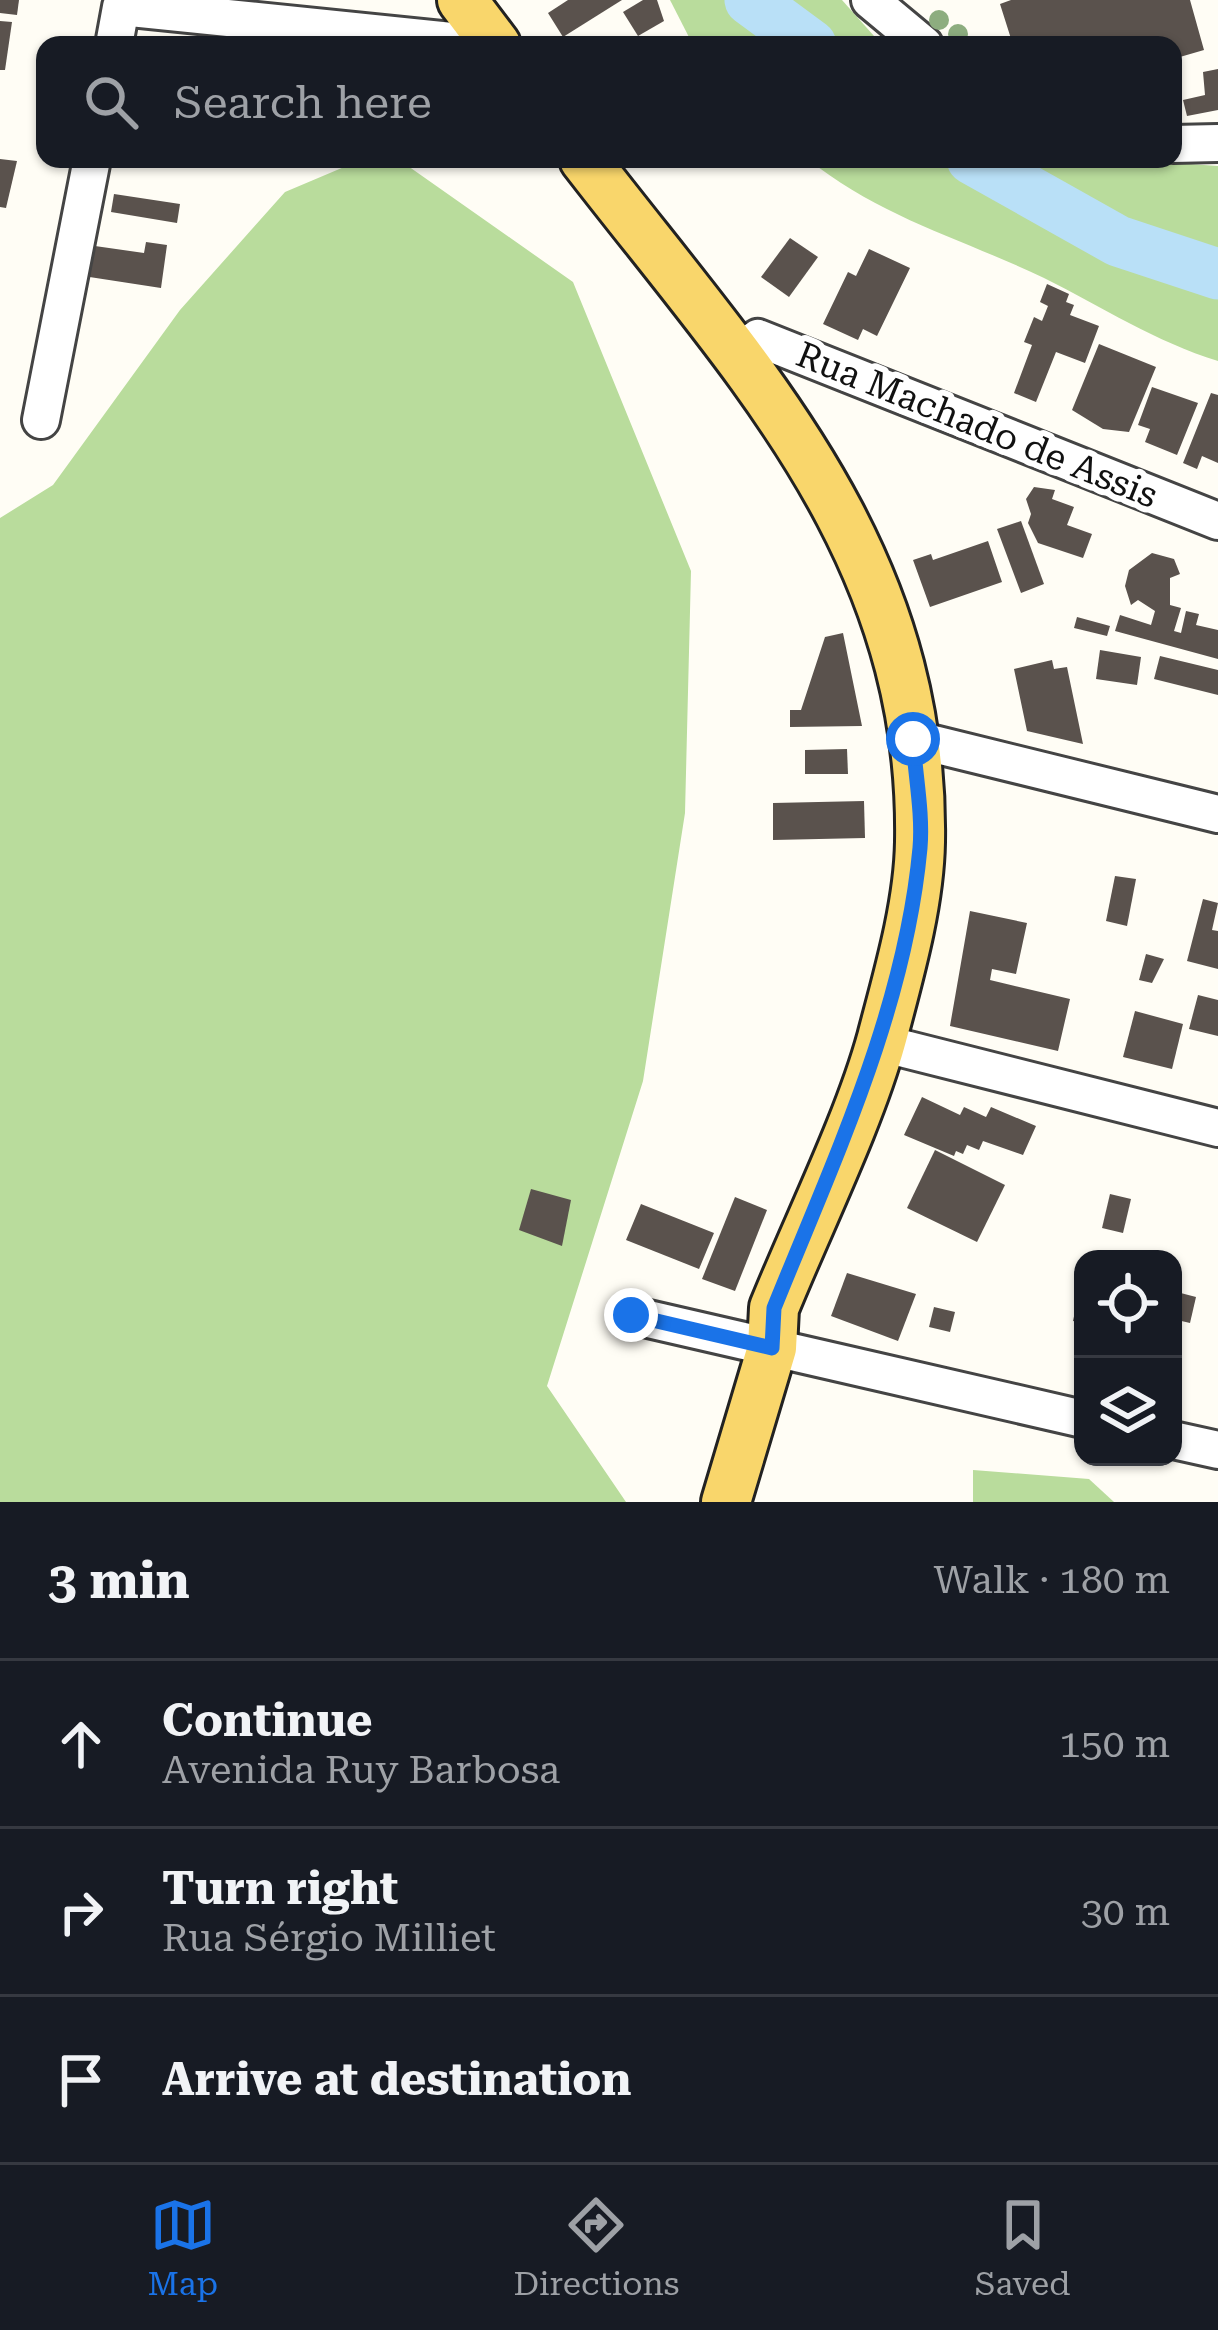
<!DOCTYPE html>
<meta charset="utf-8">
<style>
:root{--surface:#171b24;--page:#242831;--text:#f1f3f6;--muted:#9ea1a6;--line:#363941;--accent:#1a73e8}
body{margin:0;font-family:"Roboto Serif",serif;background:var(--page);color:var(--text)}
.controls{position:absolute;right:36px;bottom:36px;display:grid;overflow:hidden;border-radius:24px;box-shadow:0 3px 9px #0004}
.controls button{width:108px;height:108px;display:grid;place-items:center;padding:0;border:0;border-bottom:3px solid var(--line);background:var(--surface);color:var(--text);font:60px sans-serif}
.stop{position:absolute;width:36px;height:36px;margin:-27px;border:9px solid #1a73e8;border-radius:50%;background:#fff}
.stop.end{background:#1a73e8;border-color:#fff;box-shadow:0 3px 12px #0008}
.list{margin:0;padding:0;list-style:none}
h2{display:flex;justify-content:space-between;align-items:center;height:156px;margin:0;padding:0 48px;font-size:51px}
h2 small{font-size:39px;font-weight:400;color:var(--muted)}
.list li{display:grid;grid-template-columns:78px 1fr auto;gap:36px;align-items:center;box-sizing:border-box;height:168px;padding:0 48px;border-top:3px solid var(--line)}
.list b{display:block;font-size:45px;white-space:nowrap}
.list p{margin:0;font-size:39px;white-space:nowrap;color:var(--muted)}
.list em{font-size:39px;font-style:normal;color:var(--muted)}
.icon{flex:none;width:66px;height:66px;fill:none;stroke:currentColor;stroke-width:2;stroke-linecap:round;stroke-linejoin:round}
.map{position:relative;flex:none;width:1218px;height:1502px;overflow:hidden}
.search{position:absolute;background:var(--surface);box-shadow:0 3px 9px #0004;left:36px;right:36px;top:36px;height:132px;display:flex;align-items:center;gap:30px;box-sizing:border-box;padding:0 42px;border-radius:24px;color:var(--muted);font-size:45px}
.sheet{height:660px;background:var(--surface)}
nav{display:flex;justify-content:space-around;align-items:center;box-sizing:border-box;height:168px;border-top:3px solid var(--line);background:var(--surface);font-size:33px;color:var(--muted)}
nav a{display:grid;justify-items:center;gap:6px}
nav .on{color:var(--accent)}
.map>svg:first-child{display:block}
</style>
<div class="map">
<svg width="1218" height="1502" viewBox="0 0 1218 1502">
<rect width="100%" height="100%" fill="#fffdf5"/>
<g fill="#b9dc9c">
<polygon points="670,0 842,0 882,45 693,45"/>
<polygon points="363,159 398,159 573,282 691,571 685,813 643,1081 547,1386 626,1502 0,1502 0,518 53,485 180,310 285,192"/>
<path d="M 808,159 L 1118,159 L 1218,166 L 1218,361 C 1156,342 1102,307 1044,278 C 963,239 879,217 808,159 Z"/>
<polygon points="973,1470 1089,1479 1114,1502 973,1502"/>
</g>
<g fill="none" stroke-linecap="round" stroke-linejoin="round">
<g stroke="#b9e0f7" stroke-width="51">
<polyline points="750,0 811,45"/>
<polyline points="972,159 1118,241 1218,274"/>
</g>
</g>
<g fill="#5a524d">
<polygon points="0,0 19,0 17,15 0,13"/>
<polygon points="568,0 622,0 563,37 548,13"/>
<polygon points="643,0 657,0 664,21 638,36 623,12"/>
<polygon points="1011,0 1190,0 1204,50 1173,59 1173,45 1013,45 1000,4"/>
<polygon points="0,21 12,22 5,70 0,70"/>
<polygon points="1218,69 1218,110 1187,116 1183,100 1205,95 1203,72"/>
<polygon points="0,159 17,161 6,208 0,207"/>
<polygon points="114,194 180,204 177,223 111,212"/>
<polygon points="790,238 818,257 789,297 761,277"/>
<polygon points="146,242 167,245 161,288 83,276 88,245 144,253"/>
<polygon points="869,249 910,268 877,336 863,329 858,340 823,324 848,272 856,276"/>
<polygon points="1047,284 1069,294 1066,302 1074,305 1070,315 1099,326 1085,363 1056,352 1036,402 1014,393 1032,345 1024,342 1034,317 1042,321 1048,306 1040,302"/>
<polygon points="1099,344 1156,367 1129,432 1103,429 1072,410"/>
<polygon points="1152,387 1198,403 1177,455 1145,442 1150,429 1138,425"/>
<polygon points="1211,393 1218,395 1218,463 1202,456 1197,469 1183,463"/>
<polygon points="1034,487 1055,490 1052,499 1074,507 1067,525 1092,534 1083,558 1038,543 1028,523 1031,514 1026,499"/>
<polygon points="1021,521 1044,584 1021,593 997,529"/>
<polygon points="988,541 1002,582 930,607 913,560 931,554 933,560"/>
<polygon points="1152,553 1174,559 1180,574 1170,578 1170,605 1181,608 1174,631 1181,633 1186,611 1199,614 1196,625 1218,630 1218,659 1115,631 1120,615 1151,625 1155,611 1138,600 1131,605 1125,586 1129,570"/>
<polygon points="1077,617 1110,626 1107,636 1074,628"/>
<polygon points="843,633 862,726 790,727 790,710 801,710 825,637"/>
<polygon points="1100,650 1141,657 1137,685 1096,679"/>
<polygon points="1160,656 1218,670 1218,695 1154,679"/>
<polygon points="1052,660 1054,669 1067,667 1083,744 1027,731 1014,669"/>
<polygon points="847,749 848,774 805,774 805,750"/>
<polygon points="864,801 865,838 773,840 773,803"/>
<polygon points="1115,876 1136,879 1127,926 1106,921"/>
<polygon points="1203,899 1218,903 1212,930 1218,931 1218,969 1187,961"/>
<polygon points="970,911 1027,923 1016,974 992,969 990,980 1070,999 1058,1051 950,1026"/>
<polygon points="1146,954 1164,959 1152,983 1139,980"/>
<polygon points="1198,995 1218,1000 1218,1036 1189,1029"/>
<polygon points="1135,1011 1183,1024 1172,1069 1123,1057"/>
<polygon points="922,1097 960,1115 964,1107 986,1117 991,1107 1036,1126 1023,1155 983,1141 979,1150 967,1145 963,1154 956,1151 954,1156 904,1135"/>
<polygon points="935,1150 1005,1185 977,1242 907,1208"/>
<polygon points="531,1189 571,1200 562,1246 519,1230"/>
<polygon points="1110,1194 1131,1199 1123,1233 1102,1228"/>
<polygon points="735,1197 767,1210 735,1291 702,1279"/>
<polygon points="641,1204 714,1233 699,1269 626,1240"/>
<polygon points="847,1273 916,1294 898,1341 831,1316"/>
<polygon points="1081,1284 1083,1285 1083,1323 1073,1321"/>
<polygon points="1173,1291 1196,1297 1190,1323 1173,1319"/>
<polygon points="934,1307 955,1312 950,1332 929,1327"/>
</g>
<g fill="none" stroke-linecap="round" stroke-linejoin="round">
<g stroke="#444" stroke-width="42">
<g id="minor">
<polyline points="870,0 924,45"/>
<polyline points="114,45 121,7 490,45"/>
<polyline points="1173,144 1218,143"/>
<polyline points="739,352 758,338 1218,521"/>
<polyline points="41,420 92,159"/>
<polyline points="913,739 1218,814"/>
<polyline points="881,1043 1218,1128"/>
<polyline points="631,1315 1083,1419"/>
<polyline points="1173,1440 1218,1450"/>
</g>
</g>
<g stroke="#222" stroke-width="54">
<g id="major">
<polyline points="462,0 496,45"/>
<path d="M 584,159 C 749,373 925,550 920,842 C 919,906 898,977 882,1038 C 859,1122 808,1224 774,1308 L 772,1348 L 726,1502"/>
</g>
</g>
<use href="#minor" stroke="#fff" stroke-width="36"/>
<use href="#major" stroke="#f9d66b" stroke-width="48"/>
</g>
<g fill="#8dad7f">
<circle cx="939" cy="20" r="10"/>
<circle cx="958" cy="34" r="10"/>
</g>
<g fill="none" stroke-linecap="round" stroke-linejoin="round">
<path stroke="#1a73e8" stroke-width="15" d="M 631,1315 L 772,1348 L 774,1308 C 834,1159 905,1010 920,848 C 923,813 915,774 913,739"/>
</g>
<g text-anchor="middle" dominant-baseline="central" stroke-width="12" stroke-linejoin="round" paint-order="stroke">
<g font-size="36" fill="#111" stroke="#fff">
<text transform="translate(977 425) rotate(22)">Rua Machado de Assis</text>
</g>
</g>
</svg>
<div class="controls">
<button><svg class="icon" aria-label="locate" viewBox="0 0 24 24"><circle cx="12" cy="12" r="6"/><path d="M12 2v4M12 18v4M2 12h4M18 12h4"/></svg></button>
<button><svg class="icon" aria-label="layers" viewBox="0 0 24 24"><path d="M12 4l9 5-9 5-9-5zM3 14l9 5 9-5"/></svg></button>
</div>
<div class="stop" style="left:913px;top:739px"></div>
<div class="stop end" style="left:631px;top:1315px"></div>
<div class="search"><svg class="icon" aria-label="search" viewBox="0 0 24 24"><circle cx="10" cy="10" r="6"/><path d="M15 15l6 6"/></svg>Search here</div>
</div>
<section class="sheet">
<h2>3 min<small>Walk · 180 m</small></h2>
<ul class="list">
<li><svg class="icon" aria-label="ahead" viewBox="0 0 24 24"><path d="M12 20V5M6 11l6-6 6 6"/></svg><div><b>Continue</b><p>Avenida Ruy Barbosa</p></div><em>150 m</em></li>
<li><svg class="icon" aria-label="right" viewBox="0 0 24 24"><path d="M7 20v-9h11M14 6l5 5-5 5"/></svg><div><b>Turn right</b><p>Rua Sérgio Milliet</p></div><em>30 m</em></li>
<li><svg class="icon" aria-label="arrive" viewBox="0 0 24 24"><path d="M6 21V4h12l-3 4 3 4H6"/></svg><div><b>Arrive at destination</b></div></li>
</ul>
</section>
<nav>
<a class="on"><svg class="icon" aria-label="map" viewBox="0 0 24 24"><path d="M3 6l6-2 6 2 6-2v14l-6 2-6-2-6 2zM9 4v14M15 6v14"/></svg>Map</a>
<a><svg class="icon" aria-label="directions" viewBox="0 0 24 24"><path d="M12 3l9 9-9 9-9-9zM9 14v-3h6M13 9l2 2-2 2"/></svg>Directions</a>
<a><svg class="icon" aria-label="saved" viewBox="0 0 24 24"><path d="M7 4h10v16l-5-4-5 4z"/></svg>Saved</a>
</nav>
